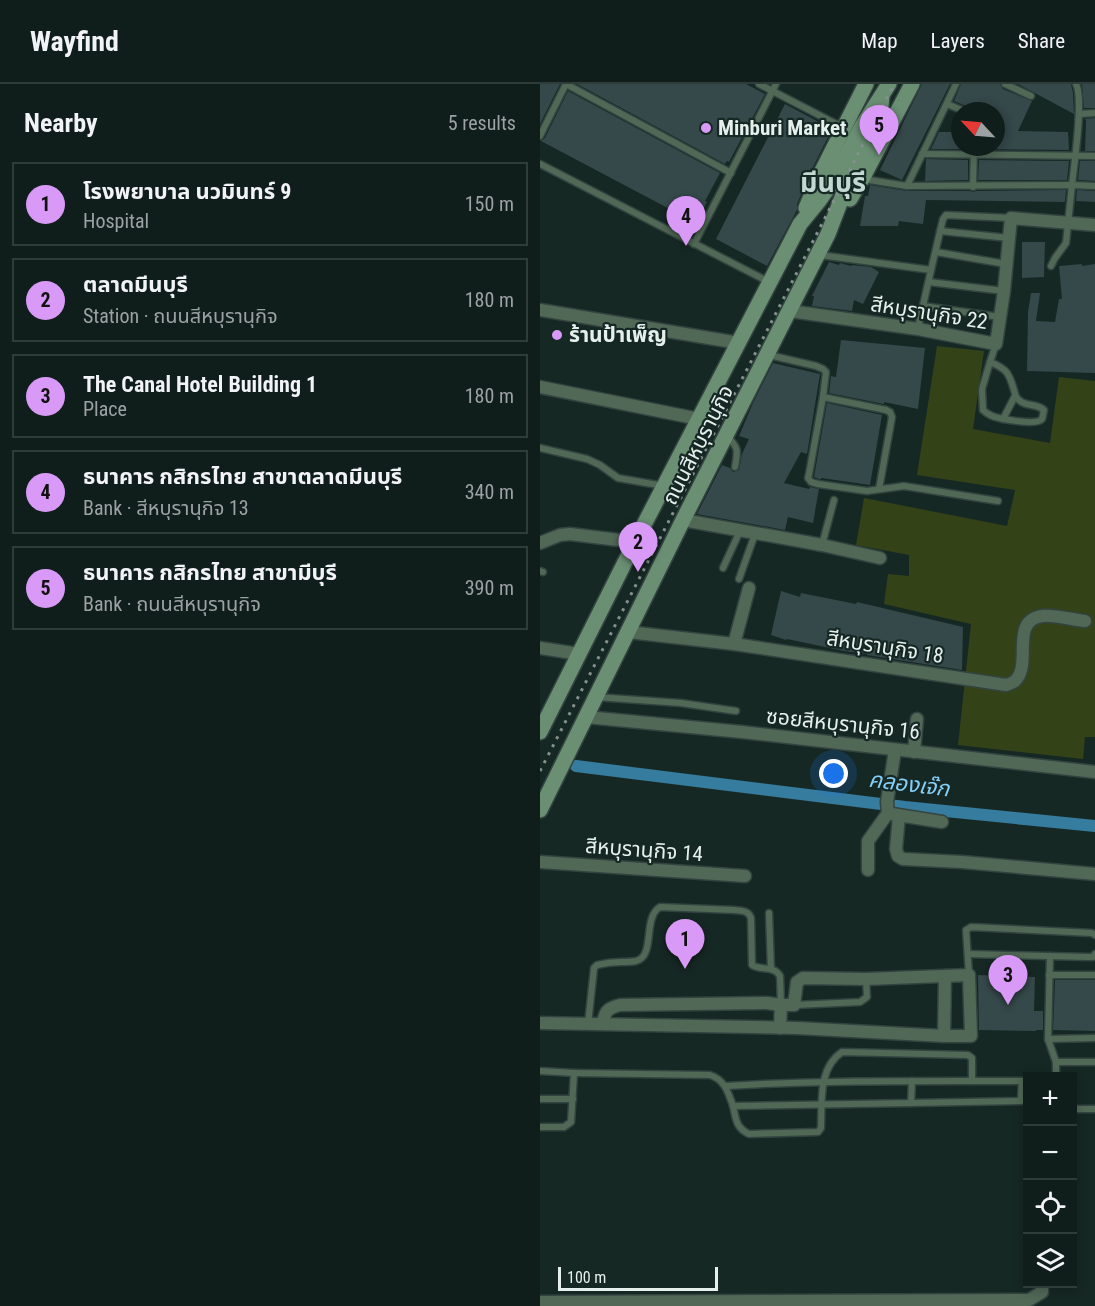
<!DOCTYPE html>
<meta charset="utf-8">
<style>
:root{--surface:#101e1b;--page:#1e2b28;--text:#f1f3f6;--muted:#9ca2a3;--line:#303c3a;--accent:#d99af7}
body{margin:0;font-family:"Roboto Condensed","Noto Sans Thai",sans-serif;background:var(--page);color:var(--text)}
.controls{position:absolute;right:18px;bottom:18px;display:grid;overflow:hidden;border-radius:0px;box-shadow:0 3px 9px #0003}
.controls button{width:54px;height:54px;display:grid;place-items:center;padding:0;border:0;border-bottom:2px solid var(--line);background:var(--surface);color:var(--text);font:30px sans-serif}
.compass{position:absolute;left:411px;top:18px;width:54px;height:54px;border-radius:50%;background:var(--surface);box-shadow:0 3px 9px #0003;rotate:296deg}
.scale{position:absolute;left:18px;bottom:15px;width:160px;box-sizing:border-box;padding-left:6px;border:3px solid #e5f0ed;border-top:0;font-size:16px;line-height:21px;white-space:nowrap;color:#e5f0ed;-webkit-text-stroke:4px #162824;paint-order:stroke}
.you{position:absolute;left:294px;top:690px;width:21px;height:21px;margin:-15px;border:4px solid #fff;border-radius:50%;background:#1a73e8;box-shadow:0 0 0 9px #1a73e833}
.badge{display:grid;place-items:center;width:39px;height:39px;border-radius:50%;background:var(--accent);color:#111;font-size:20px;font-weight:700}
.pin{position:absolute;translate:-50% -50px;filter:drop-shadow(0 2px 3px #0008)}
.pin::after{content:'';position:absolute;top:32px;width:21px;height:18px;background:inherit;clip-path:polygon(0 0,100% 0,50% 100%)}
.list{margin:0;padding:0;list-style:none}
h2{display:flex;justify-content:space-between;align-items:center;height:78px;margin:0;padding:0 24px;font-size:26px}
h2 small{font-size:20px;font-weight:400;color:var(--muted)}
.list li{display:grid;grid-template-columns:39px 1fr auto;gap:18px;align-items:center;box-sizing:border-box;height:84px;margin:0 12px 12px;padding:0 12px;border:2px solid var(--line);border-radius:0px}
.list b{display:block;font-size:22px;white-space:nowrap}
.list p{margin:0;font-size:20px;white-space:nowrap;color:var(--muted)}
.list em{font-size:20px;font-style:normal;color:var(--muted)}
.icon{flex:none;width:33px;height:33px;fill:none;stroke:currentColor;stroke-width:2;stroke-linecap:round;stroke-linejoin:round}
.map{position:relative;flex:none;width:555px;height:1222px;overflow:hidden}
header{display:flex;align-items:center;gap:36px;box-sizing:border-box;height:84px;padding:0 30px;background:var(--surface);border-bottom:2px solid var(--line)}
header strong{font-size:28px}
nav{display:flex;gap:33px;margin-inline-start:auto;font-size:21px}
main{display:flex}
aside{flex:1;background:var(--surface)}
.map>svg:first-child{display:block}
</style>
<header>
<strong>Wayfind</strong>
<nav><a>Map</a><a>Layers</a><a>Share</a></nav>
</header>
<main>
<aside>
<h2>Nearby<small>5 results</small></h2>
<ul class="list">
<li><span class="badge">1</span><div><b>โรงพยาบาล นวมินทร์ 9</b><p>Hospital</p></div><em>150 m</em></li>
<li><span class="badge">2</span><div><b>ตลาดมีนบุรี</b><p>Station · ถนนสีหบุรานุกิจ</p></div><em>180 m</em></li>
<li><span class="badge">3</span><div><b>The Canal Hotel Building 1</b><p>Place</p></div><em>180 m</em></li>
<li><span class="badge">4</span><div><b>ธนาคาร กสิกรไทย สาขาตลาดมีนบุรี</b><p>Bank · สีหบุรานุกิจ 13</p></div><em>340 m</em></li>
<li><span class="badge">5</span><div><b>ธนาคาร กสิกรไทย สาขามีบุรี</b><p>Bank · ถนนสีหบุรานุกิจ</p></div><em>390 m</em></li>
</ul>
</aside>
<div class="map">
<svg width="555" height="1222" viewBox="0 0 555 1222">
<rect width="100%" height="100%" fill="#162824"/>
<polygon fill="#344218" points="397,262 444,267 433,345 510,359 519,293 555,297 555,653 545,653 543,675 418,661 431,540 344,520 348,490 369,492 369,471 316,461 324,414 467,442 475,406 377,391"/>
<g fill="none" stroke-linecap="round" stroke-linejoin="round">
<polyline stroke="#367c9e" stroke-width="12" points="36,682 365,723 555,742"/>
</g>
<g fill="#35484a">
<polygon points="0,0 20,0 0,40"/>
<polygon points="37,0 206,0 225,10 189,78 187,77 185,80"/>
<polygon points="382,0 410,0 362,96 340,86"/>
<polygon points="421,0 460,0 463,5 492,17 478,47 528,48 529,66 439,65 439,63 456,63 456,27 433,27 426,22 414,17"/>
<polygon points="478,0 531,0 533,9 534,30"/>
<polygon points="542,0 555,0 555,24 544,24"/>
<polygon points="28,7 180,89 165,117 167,118 156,139 1,57 5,54"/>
<polygon points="245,20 292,45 271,87 257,120 257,126 227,182 176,155"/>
<polygon points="555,34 555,67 545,67 546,36 544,35"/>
<polygon points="399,48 420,48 420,63 429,63 429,65 391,65"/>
<polygon points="386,75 428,76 428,96 385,97"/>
<polygon points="439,76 529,77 527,96 438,96"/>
<polygon points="540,77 555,77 555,97 538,96"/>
<polygon points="330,101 367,107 430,107 433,108 436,107 526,106 525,117 524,118 386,116 383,140 359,137 358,142 320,142 325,112 328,112"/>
<polygon points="537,106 555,107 555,118 536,117"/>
<polygon points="482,158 505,158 504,193 482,194"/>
<polygon points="289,178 299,181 300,179 311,182 312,181 331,183 339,188 323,220 314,216 312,227 272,222 274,212 272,212"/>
<polygon points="542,180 542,182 555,180 555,289 487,287 488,228 491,209 500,209 496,237 515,238 519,215 522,215 519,182"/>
<polygon points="301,256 385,264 378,325 344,318 344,320 289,309 291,292 296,293"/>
<polygon points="233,279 280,290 267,370 261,368 244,399 269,405 270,403 279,405 273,439 248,433 245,446 157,430 182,381 190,384 193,388 199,386 202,370 209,355 199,352 213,319"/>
<polygon points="287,319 342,331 330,401 281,394 281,395 279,395 274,393"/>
<polygon points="241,507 260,513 261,509 316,520 317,518 423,543 422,586 327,571 327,570 304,567 247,555 246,556 231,551"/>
<polygon points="438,891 495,893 494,927 503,927 503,946 496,946 496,947 439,946"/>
<polygon points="515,896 555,896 555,947 513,946"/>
</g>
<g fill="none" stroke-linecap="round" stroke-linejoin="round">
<g stroke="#334440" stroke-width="9">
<g id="lane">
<polyline points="26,0 191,89"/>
<polyline points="219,0 304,44"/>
<polyline points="465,0 491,12"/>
<path d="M 536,0 C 544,15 534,81 532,101 L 555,102"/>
<polyline points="407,20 424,27"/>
<polyline points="539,30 555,29"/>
<polyline points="0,52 26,0"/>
<polyline points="382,70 555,72"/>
<polyline points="0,80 229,198"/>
<polyline points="323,95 367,102 532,101 526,159 515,174 511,182"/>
<polyline points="367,102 416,0"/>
<polyline points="433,103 434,63"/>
<polyline points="400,147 469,154"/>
<polyline points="154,160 236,0"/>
<polyline points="396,168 466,180"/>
<polyline points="280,171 391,186 378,244"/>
<polyline points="391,186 403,135 406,131 471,134"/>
<polyline points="389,198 464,207"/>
<polyline points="383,222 460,233"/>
<polyline points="229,271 276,282 283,285 286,288 283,313 269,390 268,394 271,398 278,400 327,407 364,402 458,417"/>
<path d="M 450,278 C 467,285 469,289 474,306 C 475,310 475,312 478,315 C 484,323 497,319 504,326 C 503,329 503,333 502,335 C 497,342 458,335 450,331 C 448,330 445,328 443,326 L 442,305 Z"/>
<polyline points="450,278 456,260"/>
<polyline points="283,313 346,326 350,328 352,333 339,405"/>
<polyline points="463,335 475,312"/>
<path d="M 187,352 C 199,364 198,367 195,383"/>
<polyline points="0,364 47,375 60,381 78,394 124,402"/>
<polyline points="282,461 294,416"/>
<polyline points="183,484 200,447"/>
<polyline points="0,487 3,488"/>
<polyline points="199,495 215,450"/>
<polyline points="56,613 141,619 196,627"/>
<polyline points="229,829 231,885"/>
<polyline points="428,870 549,873 553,873 555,870"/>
<polyline points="510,872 508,955 516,978 516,992"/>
<polyline points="429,891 426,846 431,843 552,849 555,851"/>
<polyline points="509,891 555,891"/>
<polyline points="255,921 320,918 327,913 326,895"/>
<path d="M 48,940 L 54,884 L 57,881 C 65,879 73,878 81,878 C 85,878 91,878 96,877 C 116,872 102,834 120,823 L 194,826 C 202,827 208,826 211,834 L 212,881 C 221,887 234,881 240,892 L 241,921"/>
<polyline points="508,955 555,954"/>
<polyline points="516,978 555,978"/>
<polyline points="0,987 34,989 31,1038 24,1043 0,1043"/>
<path d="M 34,989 L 170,991 C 185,996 188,1008 193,1022 L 371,1019 L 372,997"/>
<path d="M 186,1002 C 284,996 383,997 482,997 L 481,1017 L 371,1019"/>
<polyline points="0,1015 33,1015"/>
<path d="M 193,1022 C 196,1035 196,1044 209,1050 L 278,1048 L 281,1044 C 282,1018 278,984 302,968 L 428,971 L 432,974 L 432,997"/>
<polyline points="532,1025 555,1025"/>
</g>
</g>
<g stroke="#334440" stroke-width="15">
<g id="street">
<polyline points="0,226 199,259"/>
<polyline points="250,227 378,245 456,260 464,207 471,134 555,141"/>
<polyline points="0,303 159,335"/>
<polyline points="143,436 282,461 340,474"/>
<polyline points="0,459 20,451 30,450 95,458"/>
<path d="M 88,548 L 194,560 L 466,601 C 469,600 473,599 475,597 C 493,580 469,537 502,532 C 512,530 534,536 545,537"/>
<polyline points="194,560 209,504"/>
<polyline points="0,564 39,570"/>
<polyline points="46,633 202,648 555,688"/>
<polyline points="374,668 377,635"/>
<polyline points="352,730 402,738"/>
<polyline points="359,732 356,765 358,772 363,775 422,778 555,790"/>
<polyline points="0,778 205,792"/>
<polyline points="328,786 328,757 348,729 347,718 355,666"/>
<polyline points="0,939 257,944 404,952 431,952 429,891 326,895 263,894 257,898 254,921 241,921"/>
<path d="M 63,939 C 65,927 68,924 80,921 L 227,919 L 241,921 L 240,944"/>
<polyline points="404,952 405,892"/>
<polyline points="0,1218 489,1216 502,1208 502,1200"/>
</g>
</g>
<g stroke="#334440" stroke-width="18">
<g id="secondary">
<polyline points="310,115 322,95 372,0"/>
<polyline points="266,124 280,91 326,0"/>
<polyline points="0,648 95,458 260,140 278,118 291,100 322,42 349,0"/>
<polyline points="0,726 143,436 288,150 306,103 337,42 340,32 342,12"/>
</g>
</g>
<use href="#lane" stroke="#516856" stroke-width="6"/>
<use href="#street" stroke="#516856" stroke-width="12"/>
<use href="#secondary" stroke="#6a8f73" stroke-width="15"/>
<polyline stroke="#83918d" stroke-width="3" stroke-dasharray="3 6" stroke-linecap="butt" points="0,687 354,0"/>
</g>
<g fill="#d99af7" stroke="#162824" stroke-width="2">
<circle cx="166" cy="44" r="6"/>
<circle cx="17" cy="251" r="6"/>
</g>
<g text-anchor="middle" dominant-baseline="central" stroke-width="4.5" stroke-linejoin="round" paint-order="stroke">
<g font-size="21" font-weight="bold" fill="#e5f0ed" stroke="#162824" text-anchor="start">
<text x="178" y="44">Minburi Market</text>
<text x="29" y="251">ร้านป้าเพ็ญ</text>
</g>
<g font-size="21" fill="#e5f0ed" stroke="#162824">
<text transform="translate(389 229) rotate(9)">สีหบุรานุกิจ 22</text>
<text transform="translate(158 361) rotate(-63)">ถนนสีหบุรานุกิจ</text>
<text transform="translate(345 563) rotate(9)">สีหบุรานุกิจ 18</text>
<text transform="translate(303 640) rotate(6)">ซอยสีหบุรานุกิจ 16</text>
<text transform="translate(104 766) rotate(4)">สีหบุรานุกิจ 14</text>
</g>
<g font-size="22" font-style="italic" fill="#84d0f8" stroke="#162824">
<text transform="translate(369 700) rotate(7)">คลองเจ๊ก</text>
</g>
<g font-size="27" font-weight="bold" fill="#c3d8d3" stroke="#162824">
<text x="293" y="99">มีนบุรี</text>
</g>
</g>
</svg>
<div class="controls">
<button>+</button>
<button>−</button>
<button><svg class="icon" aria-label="locate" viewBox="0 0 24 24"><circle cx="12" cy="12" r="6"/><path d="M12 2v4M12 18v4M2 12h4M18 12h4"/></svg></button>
<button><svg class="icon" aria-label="layers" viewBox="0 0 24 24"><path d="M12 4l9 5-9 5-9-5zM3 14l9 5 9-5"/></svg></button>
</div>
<svg class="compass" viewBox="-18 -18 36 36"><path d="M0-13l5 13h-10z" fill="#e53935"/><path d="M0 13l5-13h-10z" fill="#9ca2a3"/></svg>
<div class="scale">100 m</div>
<div class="you"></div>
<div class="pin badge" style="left:145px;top:885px">1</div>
<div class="pin badge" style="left:98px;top:488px">2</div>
<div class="pin badge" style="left:468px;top:921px">3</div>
<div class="pin badge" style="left:146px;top:162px">4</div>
<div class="pin badge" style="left:339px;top:71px">5</div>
</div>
</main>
